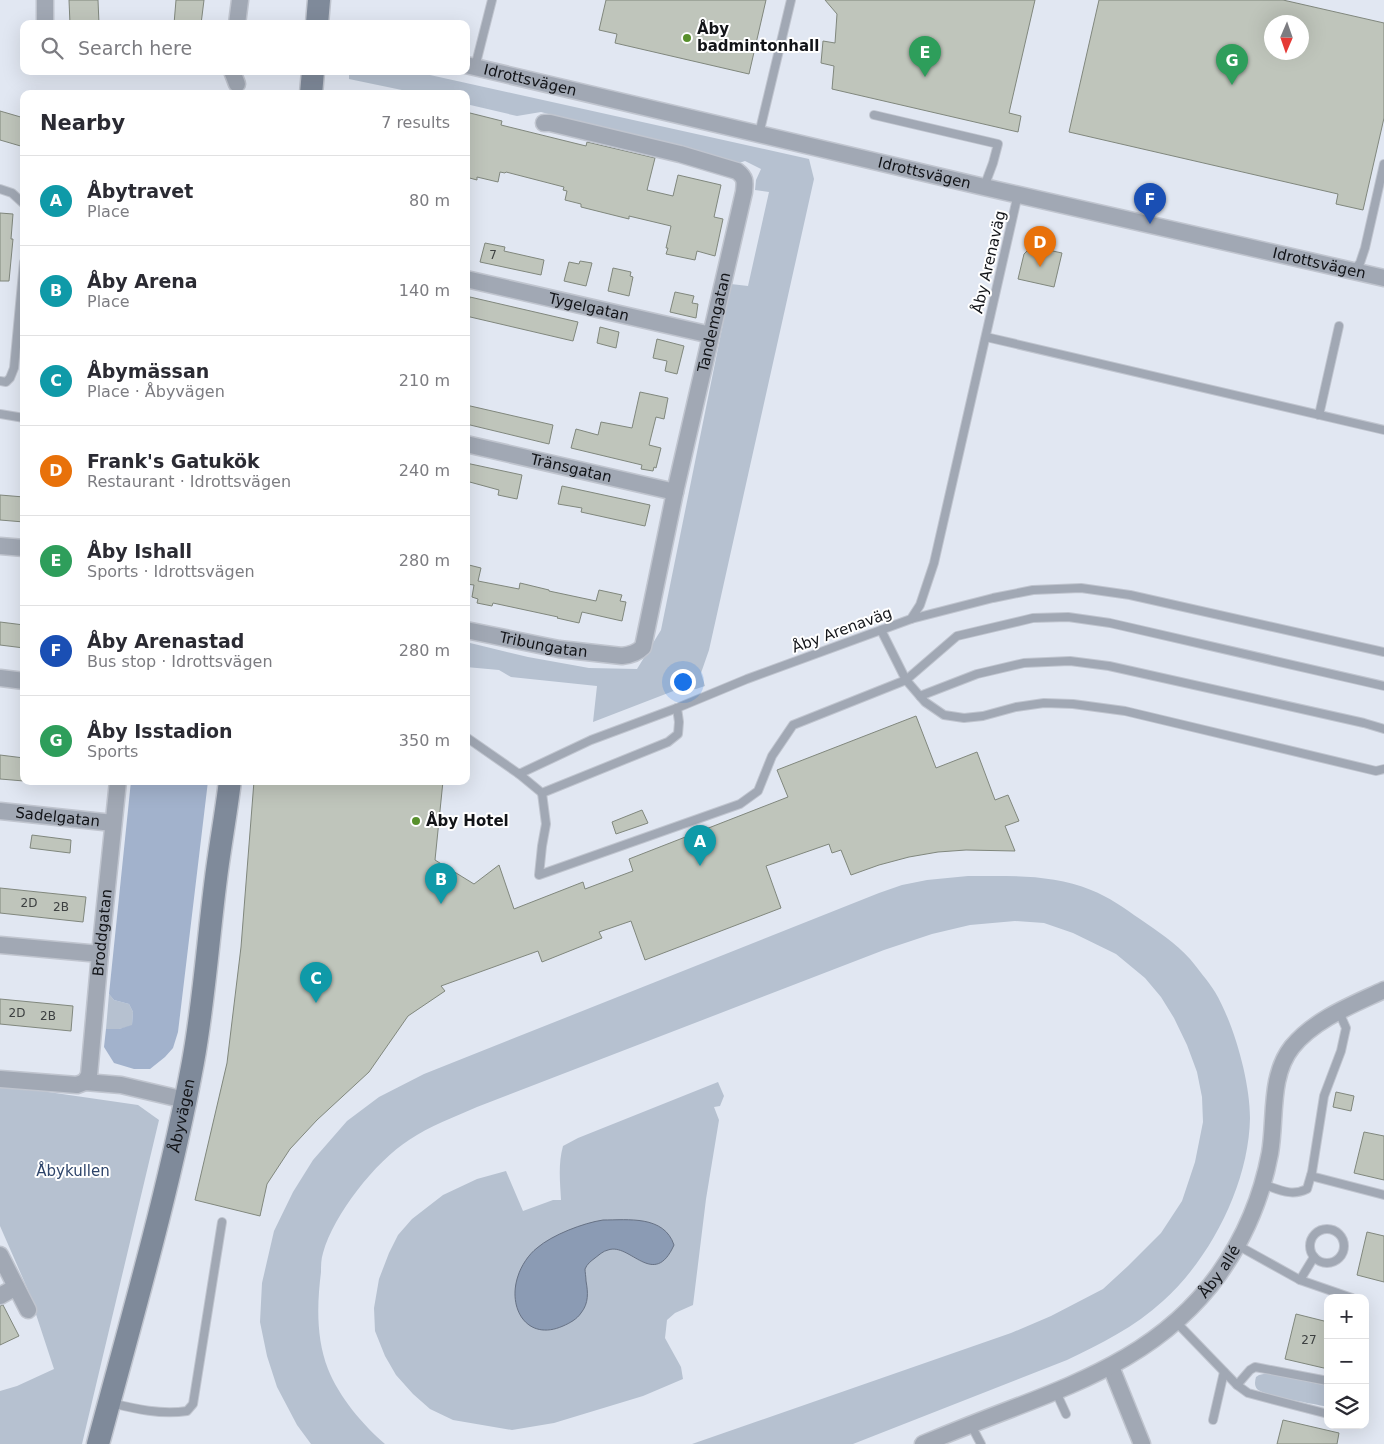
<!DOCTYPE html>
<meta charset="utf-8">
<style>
:root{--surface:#fff;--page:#f2f2f3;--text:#2b2b33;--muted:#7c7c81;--line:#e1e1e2;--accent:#58902c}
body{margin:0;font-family:"DejaVu Sans",sans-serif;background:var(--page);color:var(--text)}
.controls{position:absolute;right:15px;bottom:15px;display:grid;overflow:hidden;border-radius:10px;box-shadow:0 5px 20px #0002}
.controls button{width:45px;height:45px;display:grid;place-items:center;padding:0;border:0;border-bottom:1px solid var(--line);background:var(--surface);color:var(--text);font:25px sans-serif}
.compass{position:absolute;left:1264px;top:15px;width:45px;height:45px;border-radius:50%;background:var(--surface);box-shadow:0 5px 20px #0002;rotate:182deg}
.you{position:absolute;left:682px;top:681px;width:18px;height:18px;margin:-12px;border:4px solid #fff;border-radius:50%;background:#1a73e8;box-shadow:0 0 0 8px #1a73e833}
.badge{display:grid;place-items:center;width:32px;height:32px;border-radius:50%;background:var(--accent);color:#fff;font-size:16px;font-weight:700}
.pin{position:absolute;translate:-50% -41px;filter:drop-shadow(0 1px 2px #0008)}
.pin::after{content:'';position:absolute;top:26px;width:18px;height:15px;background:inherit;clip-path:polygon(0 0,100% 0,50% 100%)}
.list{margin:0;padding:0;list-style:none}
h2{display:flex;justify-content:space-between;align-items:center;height:65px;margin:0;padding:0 20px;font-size:21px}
h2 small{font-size:16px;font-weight:400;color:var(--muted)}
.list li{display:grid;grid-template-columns:32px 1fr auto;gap:15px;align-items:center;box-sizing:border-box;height:90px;padding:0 20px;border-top:1px solid var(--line)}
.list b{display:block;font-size:19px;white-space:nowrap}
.list p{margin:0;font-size:16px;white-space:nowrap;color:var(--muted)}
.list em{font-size:16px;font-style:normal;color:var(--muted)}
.icon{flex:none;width:28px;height:28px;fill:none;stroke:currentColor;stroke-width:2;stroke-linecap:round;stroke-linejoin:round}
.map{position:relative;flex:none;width:1384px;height:1444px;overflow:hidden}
.search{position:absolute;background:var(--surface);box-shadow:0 5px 20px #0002;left:20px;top:20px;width:450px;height:55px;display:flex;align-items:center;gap:12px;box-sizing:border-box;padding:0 18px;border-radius:10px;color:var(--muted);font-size:19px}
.panel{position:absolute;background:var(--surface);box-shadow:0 5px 20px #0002;left:20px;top:90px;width:450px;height:695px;border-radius:10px}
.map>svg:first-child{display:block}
</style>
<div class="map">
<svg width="1384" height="1444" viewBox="0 0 1384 1444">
<rect width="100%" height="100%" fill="#e1e7f2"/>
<g fill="#b6c1d0">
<polygon points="412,71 809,159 814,179 709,650 701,673 705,686 696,689 676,690 593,722 597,686 511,677 499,670 466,667 466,642 528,657 589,668 637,669 661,630 731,284 748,286 769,192 755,190 756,180 761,169 745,161 736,164 541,112 517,116 466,104 466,94 421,94 349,79 349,71"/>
<path d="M 968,876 C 1010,876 1052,874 1091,890 C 1109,897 1124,908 1140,919 C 1157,931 1176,943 1190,959 C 1198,969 1208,981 1215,992 C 1234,1024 1250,1081 1250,1118 C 1249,1183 1211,1258 1163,1301 C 1135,1327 1100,1344 1067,1360 L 853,1444 L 692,1444 L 1011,1333 L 1051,1316 L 1103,1289 L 1128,1266 L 1161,1233 L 1182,1201 L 1195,1162 L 1203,1122 L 1202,1097 L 1197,1072 L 1187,1045 L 1174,1018 L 1161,997 L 1145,978 L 1116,954 L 1073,933 L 1044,923 L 1015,921 L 970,925 L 932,934 L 884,950 L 477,1107 C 454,1117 430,1126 409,1140 C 375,1162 334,1214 323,1253 C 321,1259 321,1266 321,1272 C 317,1304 316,1338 328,1369 C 339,1397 363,1425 385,1444 L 311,1444 L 297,1425 L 277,1387 L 267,1356 L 260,1322 L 262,1283 L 274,1231 L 293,1192 L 313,1160 L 347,1121 L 379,1097 L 424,1074 L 879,893 L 902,885 L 927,880 Z"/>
<polygon points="109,994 114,1000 129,1004 133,1012 132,1026 119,1029 106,1029"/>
<path d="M 718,1082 L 724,1096 L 720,1106 L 714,1107 L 719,1120 L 706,1199 L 693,1305 L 675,1313 L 667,1320 L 665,1338 L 681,1367 L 683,1379 L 643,1396 L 554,1423 L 512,1430 L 453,1420 L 430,1409 L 413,1394 L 396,1375 L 385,1356 L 375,1331 L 374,1308 L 379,1279 L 389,1253 L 398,1235 L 412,1219 L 443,1195 L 477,1179 L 506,1171 L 523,1211 L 553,1200 L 561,1200 C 560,1181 558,1164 563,1146 L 578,1138 Z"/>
<polygon points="0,1085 138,1105 159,1120 82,1444 0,1444 0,1391 17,1386 54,1369 28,1290 0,1226"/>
<path d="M 1268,1373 L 1328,1386 L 1328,1407 C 1315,1404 1264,1396 1257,1389 C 1254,1385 1255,1381 1256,1377 L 1259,1375 Z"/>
</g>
<polygon fill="#a2b2cc" points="131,781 208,781 178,1032 173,1048 165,1057 150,1069 134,1069 114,1063 104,1047 106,1029 119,1029 132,1025 133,1012 129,1004 114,1000 109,994"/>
<path fill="#8b9bb4" stroke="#677285" d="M 603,1220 C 628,1220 664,1215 674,1245 C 654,1290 630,1242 608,1250 C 603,1251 599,1255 595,1258 C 591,1261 587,1264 585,1269 C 585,1272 586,1277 586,1281 C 588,1292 589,1303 581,1313 C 577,1319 570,1323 563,1326 C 527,1342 507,1308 518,1276 C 521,1266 529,1254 537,1248 C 552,1235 583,1223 603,1220 Z"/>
<g fill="#bfc5bb" stroke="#80877d" fill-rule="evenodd">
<polygon points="69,0 98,0 99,24 70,24"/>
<polygon points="176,0 204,0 201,24 174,24"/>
<polygon points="606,0 766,0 749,74 615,43 617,34 599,30"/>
<polygon points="825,0 1035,0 1009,113 1021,116 1018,132 832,89 834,66 821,63 823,41 835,43 837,14"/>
<path d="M 1099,0 L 1283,0 L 1384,23 L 1384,118 L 1363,210 L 1336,204 L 1338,194 L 1069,132 ZM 1272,22 L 1302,22 L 1302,52 L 1272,52 Z"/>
<polygon points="0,111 24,118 24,147 0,140"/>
<polygon points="466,112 502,121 501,125 586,146 587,142 655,158 647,190 673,196 678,175 721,185 714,217 723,219 715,256 697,251 695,260 666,254 668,248 666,248 671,226 629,216 629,219 581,207 581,204 565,200 567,191 563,190 564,187 506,172 505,173 500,172 498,182 477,177 477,180 466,177"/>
<polygon points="0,213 13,214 11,239 13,239 9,281 0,281"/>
<polygon points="485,243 505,247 504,251 544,260 541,275 480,262"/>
<polygon points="1033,248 1039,248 1062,253 1054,287 1018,279 1024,254 1027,251"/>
<polygon points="580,261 592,263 586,286 564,281 569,262 579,264"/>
<polygon points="613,268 631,272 630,276 633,277 629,296 608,291"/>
<polygon points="675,292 694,296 692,303 698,304 696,318 670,312"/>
<polygon points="470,297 578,322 573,341 466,316"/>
<polygon points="600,327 619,332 616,348 597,343"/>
<polygon points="657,339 684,346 677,374 665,371 667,361 653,358"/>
<polygon points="640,392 668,398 664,419 656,417 649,445 661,448 656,468 654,467 653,471 641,469 642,465 571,448 576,429 598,435 601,422 632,428"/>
<polygon points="466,405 553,425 549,444 466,424"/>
<polygon points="466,463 522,475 517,499 498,495 499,490 466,481"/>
<polygon points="562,486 650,505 645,526 581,512 582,508 558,504"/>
<polygon points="0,495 24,497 24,522 0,520"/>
<polygon points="469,565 481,568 478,581 519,589 520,583 549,590 549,591 596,601 599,590 622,595 620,601 626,602 622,621 582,612 579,623 557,618 558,617 493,603 492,606 477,603 478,599 472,597 474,585 466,584"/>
<polygon points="0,622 24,625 24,648 0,645"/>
<polygon points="916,716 936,768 977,752 995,800 1008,795 1019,821 1005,826 1015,851 966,850 938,852 909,857 879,865 851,875 841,850 832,853 829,844 766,866 781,908 645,960 631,921 599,932 602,938 542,962 538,951 441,986 445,991 408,1016 369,1072 317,1120 290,1149 267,1184 260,1216 195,1200 227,1063 241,947 254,781 443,781 435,860 474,884 499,865 514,909 583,882 585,889 633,871 629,859 788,797 777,770"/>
<polygon points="0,755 24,758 24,781 0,779"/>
<polygon points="642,810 648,823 616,834 612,822"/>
<polygon points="32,835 71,840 70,853 30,848"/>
<polygon points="0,888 86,897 83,922 0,913"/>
<polygon points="0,999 73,1006 71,1031 0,1024"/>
<polygon points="1336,1092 1354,1096 1351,1111 1333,1107"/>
<polygon points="1364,1132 1384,1136 1384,1180 1354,1173"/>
<polygon points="1367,1232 1384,1236 1384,1282 1357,1275"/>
<polygon points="3,1305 19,1336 0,1345 0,1306"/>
<polygon points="1296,1314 1328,1322 1328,1369 1285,1359"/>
<polygon points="1283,1420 1339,1433 1337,1444 1277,1444"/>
</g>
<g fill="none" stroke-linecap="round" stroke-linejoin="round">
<g stroke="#c0c5cf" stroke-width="10">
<g id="lane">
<polyline points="475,67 492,0"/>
<polyline points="874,115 998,144 993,163 984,187"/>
<polyline points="759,134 791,0"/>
<polyline points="0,189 12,193 24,204"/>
<polyline points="1353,271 1360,263 1365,248 1384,164"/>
<polyline points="986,337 1384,430"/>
<polyline points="0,381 6,382 10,378 14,368 24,262"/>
<polyline points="0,414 24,418"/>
<polyline points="1319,415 1339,326"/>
<polyline points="911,619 993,598 1033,590 1081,588 1130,595 1384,652"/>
<polyline points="881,630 906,680 925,702 944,715 964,718 983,716 1016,707 1044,703 1073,704 1125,711 1376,771 1384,769"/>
<polyline points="920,696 977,674 1024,663 1070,661 1109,666 1364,723 1384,729"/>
<polyline points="466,737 519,774 591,740 677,708 747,679 911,619 920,605 934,563 1018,194"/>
<polyline points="519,774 542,793 668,742 678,734 679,722 677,708"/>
<polyline points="542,793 546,824 542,846 539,875 740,804 758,791 772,756 793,725 906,680 957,636 1033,618 1068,617 1110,623 1384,686"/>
<polyline points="1311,1176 1384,1195"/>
<path d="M 1262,1184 C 1278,1189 1291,1197 1307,1189 L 1312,1172 L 1324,1096 L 1341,1051 L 1346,1028 L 1339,1012"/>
<circle cx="1327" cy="1246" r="17"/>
<polyline points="1237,1245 1300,1280 1314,1257"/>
<polyline points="1300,1280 1352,1298"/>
<polyline points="1176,1322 1237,1385 1248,1393 1328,1414"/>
<polyline points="1237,1385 1250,1370 1255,1367 1328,1381"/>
<polyline points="1056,1392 1066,1414"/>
<path d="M 111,1403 C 136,1409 161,1415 187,1411 L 193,1404 L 222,1222"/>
<polyline points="1213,1420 1224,1372"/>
<polyline points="971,1425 981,1444"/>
</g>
</g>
<g stroke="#c0c5cf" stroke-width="19">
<g id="street">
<polyline points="45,0 45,24"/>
<polyline points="237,24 240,0"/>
<path id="s1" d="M 466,65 L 984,187 L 1384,278"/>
<polyline points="232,71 237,84"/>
<path id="s2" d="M 466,279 L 711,335"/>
<path id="s3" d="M 466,444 L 675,492"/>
<polyline points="0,546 24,548"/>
<path id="s4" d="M 466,630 L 559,649 L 622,656 C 631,655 637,653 643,647 L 675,492 L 744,192 C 745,182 746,178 737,171 L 680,154 L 550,123 L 544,123"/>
<polyline points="0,678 24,681"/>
<path id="s5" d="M 0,811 L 113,823"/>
<polyline points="0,945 100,954"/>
<polyline points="0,1079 77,1085 85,1082 121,1085 185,1100"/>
<path id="s6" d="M 85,1082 L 89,1075 L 100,954 L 118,781"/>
<polyline points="0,1255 28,1310"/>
<polyline points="0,1296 16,1287"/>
<polyline points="1111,1367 1142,1444"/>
<path id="s7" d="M 923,1444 C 952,1432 982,1420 1011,1409 C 1092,1378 1167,1347 1219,1274 C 1245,1237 1262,1196 1270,1153 C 1276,1119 1269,1076 1292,1047 C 1315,1019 1352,1005 1384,990"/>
</g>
</g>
<g stroke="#c0c5cf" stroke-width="25">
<g id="secondary">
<polyline points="317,24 319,0"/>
<polyline points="311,94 313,71"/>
<path id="s8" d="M 98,1444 C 132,1317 169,1191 193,1062 C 204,1002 208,940 216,878 C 220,846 226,814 230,781"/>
</g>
</g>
<use href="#lane" stroke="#a1a8b4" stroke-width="8"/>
<use href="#street" stroke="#a1a8b4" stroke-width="16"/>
<use href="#secondary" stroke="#7f8a9a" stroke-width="22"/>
</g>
<g fill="#58902c" stroke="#fff" stroke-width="2">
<circle cx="687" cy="38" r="5"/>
<circle cx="416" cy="821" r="5"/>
</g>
<g text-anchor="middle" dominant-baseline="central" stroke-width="4" stroke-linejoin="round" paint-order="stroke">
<g font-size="12" fill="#3d4041">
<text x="493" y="255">7</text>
<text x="29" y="903">2D</text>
<text x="61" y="907">2B</text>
<text x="17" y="1013">2D</text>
<text x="48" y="1016">2B</text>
<text x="1309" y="1340">27</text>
</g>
<g font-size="15" font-weight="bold" fill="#121418" stroke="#fff" text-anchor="start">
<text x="697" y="29">Åby<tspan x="697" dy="17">badmintonhall</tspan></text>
<text x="426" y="821">Åby Hotel</text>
</g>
<g font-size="15" fill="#121418" stroke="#fff">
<text stroke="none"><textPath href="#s1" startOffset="66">Idrottsvägen</textPath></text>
<text stroke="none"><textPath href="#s1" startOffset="471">Idrottsvägen</textPath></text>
<text transform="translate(989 262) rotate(-77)">Åby Arenaväg</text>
<text stroke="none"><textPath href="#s1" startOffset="876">Idrottsvägen</textPath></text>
<text stroke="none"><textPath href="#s2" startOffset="126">Tygelgatan</textPath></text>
<text stroke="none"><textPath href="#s4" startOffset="514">Tandemgatan</textPath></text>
<text stroke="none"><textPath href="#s3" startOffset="108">Tränsgatan</textPath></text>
<text transform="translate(842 630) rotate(-20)">Åby Arenaväg</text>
<text stroke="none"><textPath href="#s4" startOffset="79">Tribungatan</textPath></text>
<text stroke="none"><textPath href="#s5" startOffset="58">Sadelgatan</textPath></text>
<text stroke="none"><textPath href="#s6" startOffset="151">Broddgatan</textPath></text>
<text stroke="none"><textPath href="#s8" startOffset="339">Åbyvägen</textPath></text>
<text stroke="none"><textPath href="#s7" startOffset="349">Åby allé</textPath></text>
</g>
<g font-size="15" fill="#2d446a" stroke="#fff">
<text x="73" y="1171">Åbykullen</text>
</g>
</g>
</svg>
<div class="controls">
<button>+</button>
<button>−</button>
<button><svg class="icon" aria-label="layers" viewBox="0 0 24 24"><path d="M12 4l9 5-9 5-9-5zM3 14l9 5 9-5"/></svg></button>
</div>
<svg class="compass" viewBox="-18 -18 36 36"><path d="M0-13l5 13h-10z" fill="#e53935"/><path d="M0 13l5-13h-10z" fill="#7c7c81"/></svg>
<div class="you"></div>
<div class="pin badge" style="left:700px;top:866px;background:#0f9aa8">A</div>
<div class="pin badge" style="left:441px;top:904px;background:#0f9aa8">B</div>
<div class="pin badge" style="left:316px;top:1003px;background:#0f9aa8">C</div>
<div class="pin badge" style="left:1040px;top:267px;background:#e8710a">D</div>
<div class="pin badge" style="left:925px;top:77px;background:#2e9e5b">E</div>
<div class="pin badge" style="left:1150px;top:224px;background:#1a4fb4">F</div>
<div class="pin badge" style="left:1232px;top:85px;background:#2e9e5b">G</div>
<div class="search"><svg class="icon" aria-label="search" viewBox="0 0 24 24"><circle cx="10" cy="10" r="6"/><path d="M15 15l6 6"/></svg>Search here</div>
<section class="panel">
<h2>Nearby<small>7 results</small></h2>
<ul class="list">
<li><span class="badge" style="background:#0f9aa8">A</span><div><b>Åbytravet</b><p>Place</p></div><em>80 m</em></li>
<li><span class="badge" style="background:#0f9aa8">B</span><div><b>Åby Arena</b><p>Place</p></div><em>140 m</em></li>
<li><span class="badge" style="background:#0f9aa8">C</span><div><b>Åbymässan</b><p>Place · Åbyvägen</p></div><em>210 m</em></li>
<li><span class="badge" style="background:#e8710a">D</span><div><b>Frank's Gatukök</b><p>Restaurant · Idrottsvägen</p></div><em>240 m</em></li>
<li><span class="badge" style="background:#2e9e5b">E</span><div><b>Åby Ishall</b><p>Sports · Idrottsvägen</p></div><em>280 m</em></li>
<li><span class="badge" style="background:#1a4fb4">F</span><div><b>Åby Arenastad</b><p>Bus stop · Idrottsvägen</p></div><em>280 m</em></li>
<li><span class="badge" style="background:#2e9e5b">G</span><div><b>Åby Isstadion</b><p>Sports</p></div><em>350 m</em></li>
</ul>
</section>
</div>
